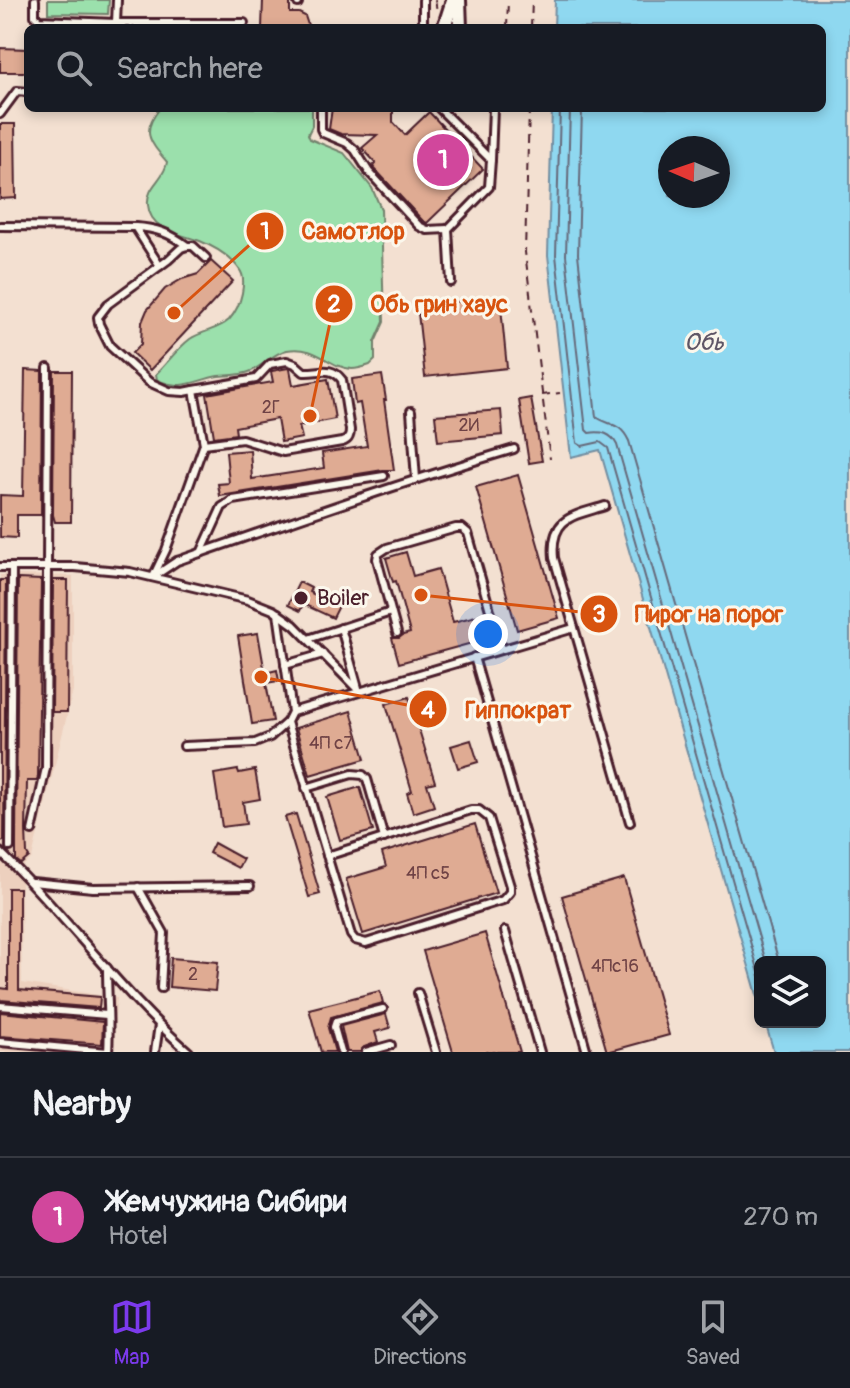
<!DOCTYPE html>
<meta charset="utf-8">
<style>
:root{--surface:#171b24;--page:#20242c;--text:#f1f3f6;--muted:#9ea1a6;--line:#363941;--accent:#7c3aed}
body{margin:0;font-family:Pangolin,sans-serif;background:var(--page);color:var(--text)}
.controls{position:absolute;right:24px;bottom:24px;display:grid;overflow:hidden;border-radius:12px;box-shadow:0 4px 12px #0003}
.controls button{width:72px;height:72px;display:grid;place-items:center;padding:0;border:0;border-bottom:2px solid var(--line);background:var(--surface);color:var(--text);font:40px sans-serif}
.compass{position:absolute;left:658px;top:136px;width:72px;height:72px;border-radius:50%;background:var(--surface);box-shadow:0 4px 12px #0003;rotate:272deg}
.you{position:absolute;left:488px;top:634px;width:28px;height:28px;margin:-20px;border:6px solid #fff;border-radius:50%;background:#1a73e8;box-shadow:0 0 0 12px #1a73e833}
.badge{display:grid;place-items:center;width:52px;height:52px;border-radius:50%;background:var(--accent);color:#fff;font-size:26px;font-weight:700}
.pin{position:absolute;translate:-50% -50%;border:4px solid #fff;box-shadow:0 2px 8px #0006}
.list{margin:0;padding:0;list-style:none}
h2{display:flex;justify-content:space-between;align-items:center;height:104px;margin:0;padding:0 32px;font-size:34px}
h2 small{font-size:26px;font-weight:400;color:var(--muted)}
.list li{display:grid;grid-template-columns:52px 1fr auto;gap:24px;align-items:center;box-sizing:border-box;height:120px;padding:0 32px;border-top:2px solid var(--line)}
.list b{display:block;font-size:30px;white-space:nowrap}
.list p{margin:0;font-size:26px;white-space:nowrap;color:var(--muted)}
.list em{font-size:26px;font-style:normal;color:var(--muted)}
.icon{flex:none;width:44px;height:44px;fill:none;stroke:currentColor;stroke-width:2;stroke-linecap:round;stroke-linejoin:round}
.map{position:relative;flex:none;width:850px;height:1052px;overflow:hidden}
.search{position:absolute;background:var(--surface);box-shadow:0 4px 12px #0003;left:24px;right:24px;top:24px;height:88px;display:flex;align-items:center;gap:20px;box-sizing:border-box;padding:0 28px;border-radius:12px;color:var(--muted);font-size:30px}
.sheet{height:224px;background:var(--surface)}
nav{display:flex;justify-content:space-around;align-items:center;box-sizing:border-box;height:112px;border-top:2px solid var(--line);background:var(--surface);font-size:22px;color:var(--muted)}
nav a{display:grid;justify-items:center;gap:4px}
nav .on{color:var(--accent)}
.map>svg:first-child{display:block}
</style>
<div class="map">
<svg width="850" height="1052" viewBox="0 0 850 1052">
<rect width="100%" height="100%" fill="#f3e0d1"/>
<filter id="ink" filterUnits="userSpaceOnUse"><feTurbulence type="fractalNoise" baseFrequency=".0125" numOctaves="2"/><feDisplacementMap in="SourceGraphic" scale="16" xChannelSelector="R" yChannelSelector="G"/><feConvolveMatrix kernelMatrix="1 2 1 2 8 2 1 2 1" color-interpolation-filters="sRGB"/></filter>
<g filter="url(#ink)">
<polygon fill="#edd0be" points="0,575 73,576 73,691 32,858 21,868 22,983 117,998 111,1052 0,1052"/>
<g fill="#9be0ac" stroke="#72806c" stroke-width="2">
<polygon points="48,0 109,0 108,14 48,13"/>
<path d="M 160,108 L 312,108 L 312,126 L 308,134 L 310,139 L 344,153 L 372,188 L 381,209 L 384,322 L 375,342 L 375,360 L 370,365 C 364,367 358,369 352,369 C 327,367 318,345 287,350 C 273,353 262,367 249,372 C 238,376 228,375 218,376 C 193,381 183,391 157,380 L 156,374 C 167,363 178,348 190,339 C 202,331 218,330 229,320 C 236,312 240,303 242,293 C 245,277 243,271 231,260 C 222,251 212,246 200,241 C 181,234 150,231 148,205 C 146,186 165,179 167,162 C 150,142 140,132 160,108 Z"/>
</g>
<path fill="#8fd8f0" stroke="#738ea1" stroke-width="2" fill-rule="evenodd" d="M 555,0 L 850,0 L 850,1052 L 774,1052 L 765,1022 L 820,1022 L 820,962 L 760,962 L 760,1005 L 600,450 L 571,457 L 548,255 L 552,108 L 822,108 L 822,28 L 554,28 ZM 670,148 L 718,148 L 718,196 L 670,196 Z"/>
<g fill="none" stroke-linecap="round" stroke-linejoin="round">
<g stroke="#66697a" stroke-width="2">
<polyline points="560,108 556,255 577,443 582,446 600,442 608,448 760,976"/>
<path d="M 570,108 L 566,255 L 586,430 L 589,433 C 602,431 611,433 617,445 L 766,962"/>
<path d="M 582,108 L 578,254 L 596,417 C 610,426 620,422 629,441 L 779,962"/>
</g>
</g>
<g fill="#dfab93" stroke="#4a1f2b" stroke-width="2">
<polygon points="263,0 290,0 290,13 299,13 305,16 309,28 262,28"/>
<polygon points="0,48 28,49 28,72 0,72"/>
<polygon points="332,108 393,108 393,122 405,135 429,112 483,169 427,223 423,221 374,168 373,166 376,163 362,148 377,135 341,134 329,129"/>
<polygon points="0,124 15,124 16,198 0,199"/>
<polygon points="211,261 233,281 150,370 132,353 141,344 142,322 147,310 165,289 182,279 198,274"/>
<polygon points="500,297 507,368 425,377 418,313 435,311 435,304"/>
<polygon points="288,368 290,369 293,385 328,379 335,419 299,426 302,438 281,442 277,419 235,427 236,434 214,437 207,394 273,382 271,372 272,371"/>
<polygon points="25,370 42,371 41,515 17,515 17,538 0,537 0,495 23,496"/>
<polygon points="54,371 72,371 71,522 55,522 53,515"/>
<polygon points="382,375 386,400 384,400 394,470 383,470 220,496 218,484 229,483 226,452 250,450 252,479 324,468 322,453 367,446 360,403 355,404 352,379"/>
<polygon points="531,398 542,461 529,463 519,400"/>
<polygon points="501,410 503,435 438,441 435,415"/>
<polygon points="518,475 559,618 517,630 476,487"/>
<polygon points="406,552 413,576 438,569 453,622 476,616 483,640 399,663 392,638 399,638 403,635 410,633 396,581 393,582 386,558"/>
<polygon points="18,579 41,580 38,776 37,781 27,781 26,830 27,854 29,857 21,864 16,860 16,841"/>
<polygon points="0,580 6,580 4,841 0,842"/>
<polygon points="53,580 68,580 67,712 52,712"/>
<polygon points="299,582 311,588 309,592 339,606 333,618 303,604 300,611 288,605"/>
<polygon points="258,633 265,673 277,670 279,681 266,683 273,721 252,724 238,636"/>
<polygon points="409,697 435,782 427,784 434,806 413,813 407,793 412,791 386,704"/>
<polygon points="351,711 365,759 310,775 296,728"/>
<polygon points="471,740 478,762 458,768 451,746"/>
<polygon points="238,770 239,773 255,770 260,799 243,802 246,824 222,827 214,774"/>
<polygon points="360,787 373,831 340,840 327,797"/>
<polygon points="296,814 320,894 309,897 285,817"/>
<polygon points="475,824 496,893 363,934 346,879 386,867 382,853"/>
<polygon points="214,843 243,859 238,868 209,853"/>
<polygon points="624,878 669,1035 607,1052 562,896"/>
<polygon points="8,888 19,888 19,990 100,997 99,1008 0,1000 0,988 8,989"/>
<polygon points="485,933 520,1052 453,1052 423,951"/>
<polygon points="171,958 218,962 215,991 169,987"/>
<polygon points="380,991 383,1003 331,1017 328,1028 335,1052 321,1052 309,1009"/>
<polygon points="0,1012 103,1022 102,1044 0,1036"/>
<polygon points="386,1014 390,1028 375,1032 378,1042 364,1047 360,1052 347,1052 341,1026"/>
</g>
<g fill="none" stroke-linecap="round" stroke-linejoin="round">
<g stroke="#4a1f2b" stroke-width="12">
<g id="lane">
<polyline points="35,0 35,16 39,20 116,23 117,0"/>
<polyline points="298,3 298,0"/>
<polyline points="116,23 145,23 144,28"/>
<polyline points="145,23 244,23"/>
<polyline points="423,28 423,0"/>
<polyline points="321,108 321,129 323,133 347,143 355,150 369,172 419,226 427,230 448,229"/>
<polyline points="439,108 491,160 489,187 448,229 451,282"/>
<polyline points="0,114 17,91 28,92"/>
<polyline points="491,160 493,108"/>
<polyline points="0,226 135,227 160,266"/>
<path d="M 135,227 C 156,228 170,233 187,246"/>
<path d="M 194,390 L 256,379 L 270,364 L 287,361 L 295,364 L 304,372 C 319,373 331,365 342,380 L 350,430 C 350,436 349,440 342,442 L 283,452 L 242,439 L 204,444"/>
<polyline points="411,411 416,479"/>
<path d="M 605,506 C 573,516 550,517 554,558 L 630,822"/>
<polyline points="201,553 222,507 233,500 384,476"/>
<polyline points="0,567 75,567 130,572 248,600 273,610 294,625 359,691"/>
<path d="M 156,575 L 177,561 C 289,522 400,483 514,449"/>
<polyline points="153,577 166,550 204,444 194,390 184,392 169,391 149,382 110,346 99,324 98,317 108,304 168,260 181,248 187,246 193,246 206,258"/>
<polyline points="278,613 292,712 287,722 351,935 355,940 366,943 503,900 510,892 510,886 489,818 479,810 471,810 327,856"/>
<polyline points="341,628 358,688"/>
<polyline points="397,633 377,559 378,554 387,548 456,528 462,528 468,533 501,649"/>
<polyline points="308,639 391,612"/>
<polyline points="474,657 587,1052"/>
<polyline points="285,665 323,654"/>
<polyline points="292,712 574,628"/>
<polyline points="184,746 255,743 270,737 287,722"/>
<polyline points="306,788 352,774 363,775 367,779 384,838"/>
<polyline points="32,831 46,768 48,368"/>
<polyline points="10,847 12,567"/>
<path d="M 0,852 C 66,915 120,992 189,1052"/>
<polyline points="32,882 93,888 250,886"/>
<polyline points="138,887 164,933 161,988"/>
<polyline points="505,931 540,1052"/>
<path d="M 107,968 C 107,997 110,1024 108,1052"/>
<polyline points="418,993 436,1052"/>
<polyline points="0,1006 107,1015"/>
<polyline points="0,1042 108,1052"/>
<polyline points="155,1052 159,1025"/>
<polyline points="341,1052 334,1027 336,1021 383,1009"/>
<polyline points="366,1052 391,1045"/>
</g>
</g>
<g stroke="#4a1f2b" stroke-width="18">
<g id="street">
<polyline points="459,0 460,28"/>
<polyline points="444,28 453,0"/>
</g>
</g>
<g stroke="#4a1f2b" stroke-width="2" stroke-dasharray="8 6" stroke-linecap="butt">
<polyline points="435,0 437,11"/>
<polyline points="507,28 508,0"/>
<polyline points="531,28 532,0"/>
<polyline points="529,108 525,252 550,459"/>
<polyline points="542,395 560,393"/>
</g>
<use href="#lane" stroke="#fbf7ec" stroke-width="6"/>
<use href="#street" stroke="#fbf7ec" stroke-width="12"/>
</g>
</g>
<circle fill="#4a1f2b" stroke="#fbf7ec" stroke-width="3" cx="301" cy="598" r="8"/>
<g text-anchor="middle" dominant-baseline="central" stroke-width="6" stroke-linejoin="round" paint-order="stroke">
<g font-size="18" fill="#6f4245">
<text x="271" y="407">2Г</text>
<text x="469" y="425">2И</text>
<text x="331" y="743">4П с7</text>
<text x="428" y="873">4П с5</text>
<text x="615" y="966">4Пс16</text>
<text x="193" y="974">2</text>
</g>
<g font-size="22" fill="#4a1f2b" stroke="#fbf7ec" text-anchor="start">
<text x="317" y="598">Boiler</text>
</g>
<g font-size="24" font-style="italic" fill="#5f5666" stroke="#fbf7ec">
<text x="704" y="342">Обь</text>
</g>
</g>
<path fill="none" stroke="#d8530f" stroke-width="3" d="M174 313L265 231M310 416L334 304M421 595L599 614M261 677L428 709"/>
<g fill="#d8530f" stroke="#fbf7ec" stroke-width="3">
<circle cx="174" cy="313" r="8"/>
<circle cx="310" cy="416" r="8"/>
<circle cx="421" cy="595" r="8"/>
<circle cx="261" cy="677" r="8"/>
<circle cx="265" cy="231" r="20"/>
<circle cx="334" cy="304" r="20"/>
<circle cx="599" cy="614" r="20"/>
<circle cx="428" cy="709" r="20"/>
</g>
<g font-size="24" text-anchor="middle" font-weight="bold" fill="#fff">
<text x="265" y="239">1</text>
<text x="334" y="312">2</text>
<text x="599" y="622">3</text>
<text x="428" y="718">4</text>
</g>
<g font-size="24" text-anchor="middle" font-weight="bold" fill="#d8530f" stroke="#fbf7ec" stroke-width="6" stroke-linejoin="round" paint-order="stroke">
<text x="353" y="239">Самотлор</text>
<text x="439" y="312">Обь грин хаус</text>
<text x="709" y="622">Пирог на порог</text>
<text x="518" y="718">Гиппократ</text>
</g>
</svg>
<div class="controls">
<button><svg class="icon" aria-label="layers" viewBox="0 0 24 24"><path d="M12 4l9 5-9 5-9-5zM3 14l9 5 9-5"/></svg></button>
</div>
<svg class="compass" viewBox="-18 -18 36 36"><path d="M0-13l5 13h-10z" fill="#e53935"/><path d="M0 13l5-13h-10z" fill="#9ea1a6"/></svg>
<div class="you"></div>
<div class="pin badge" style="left:443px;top:160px;background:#d1479c">1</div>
<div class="search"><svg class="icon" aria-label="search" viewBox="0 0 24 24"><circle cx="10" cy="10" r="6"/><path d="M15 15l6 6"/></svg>Search here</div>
</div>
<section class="sheet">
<h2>Nearby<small></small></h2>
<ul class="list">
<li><span class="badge" style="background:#d1479c">1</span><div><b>Жемчужина Сибири</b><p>Hotel</p></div><em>270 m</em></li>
</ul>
</section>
<nav>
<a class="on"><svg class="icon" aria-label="map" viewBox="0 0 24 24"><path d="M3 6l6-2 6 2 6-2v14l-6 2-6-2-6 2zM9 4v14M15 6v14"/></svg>Map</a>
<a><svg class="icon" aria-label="directions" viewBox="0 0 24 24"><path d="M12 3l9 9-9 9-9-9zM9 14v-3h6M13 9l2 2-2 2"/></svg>Directions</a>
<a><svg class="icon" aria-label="saved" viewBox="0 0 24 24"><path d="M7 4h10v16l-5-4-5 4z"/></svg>Saved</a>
</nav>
